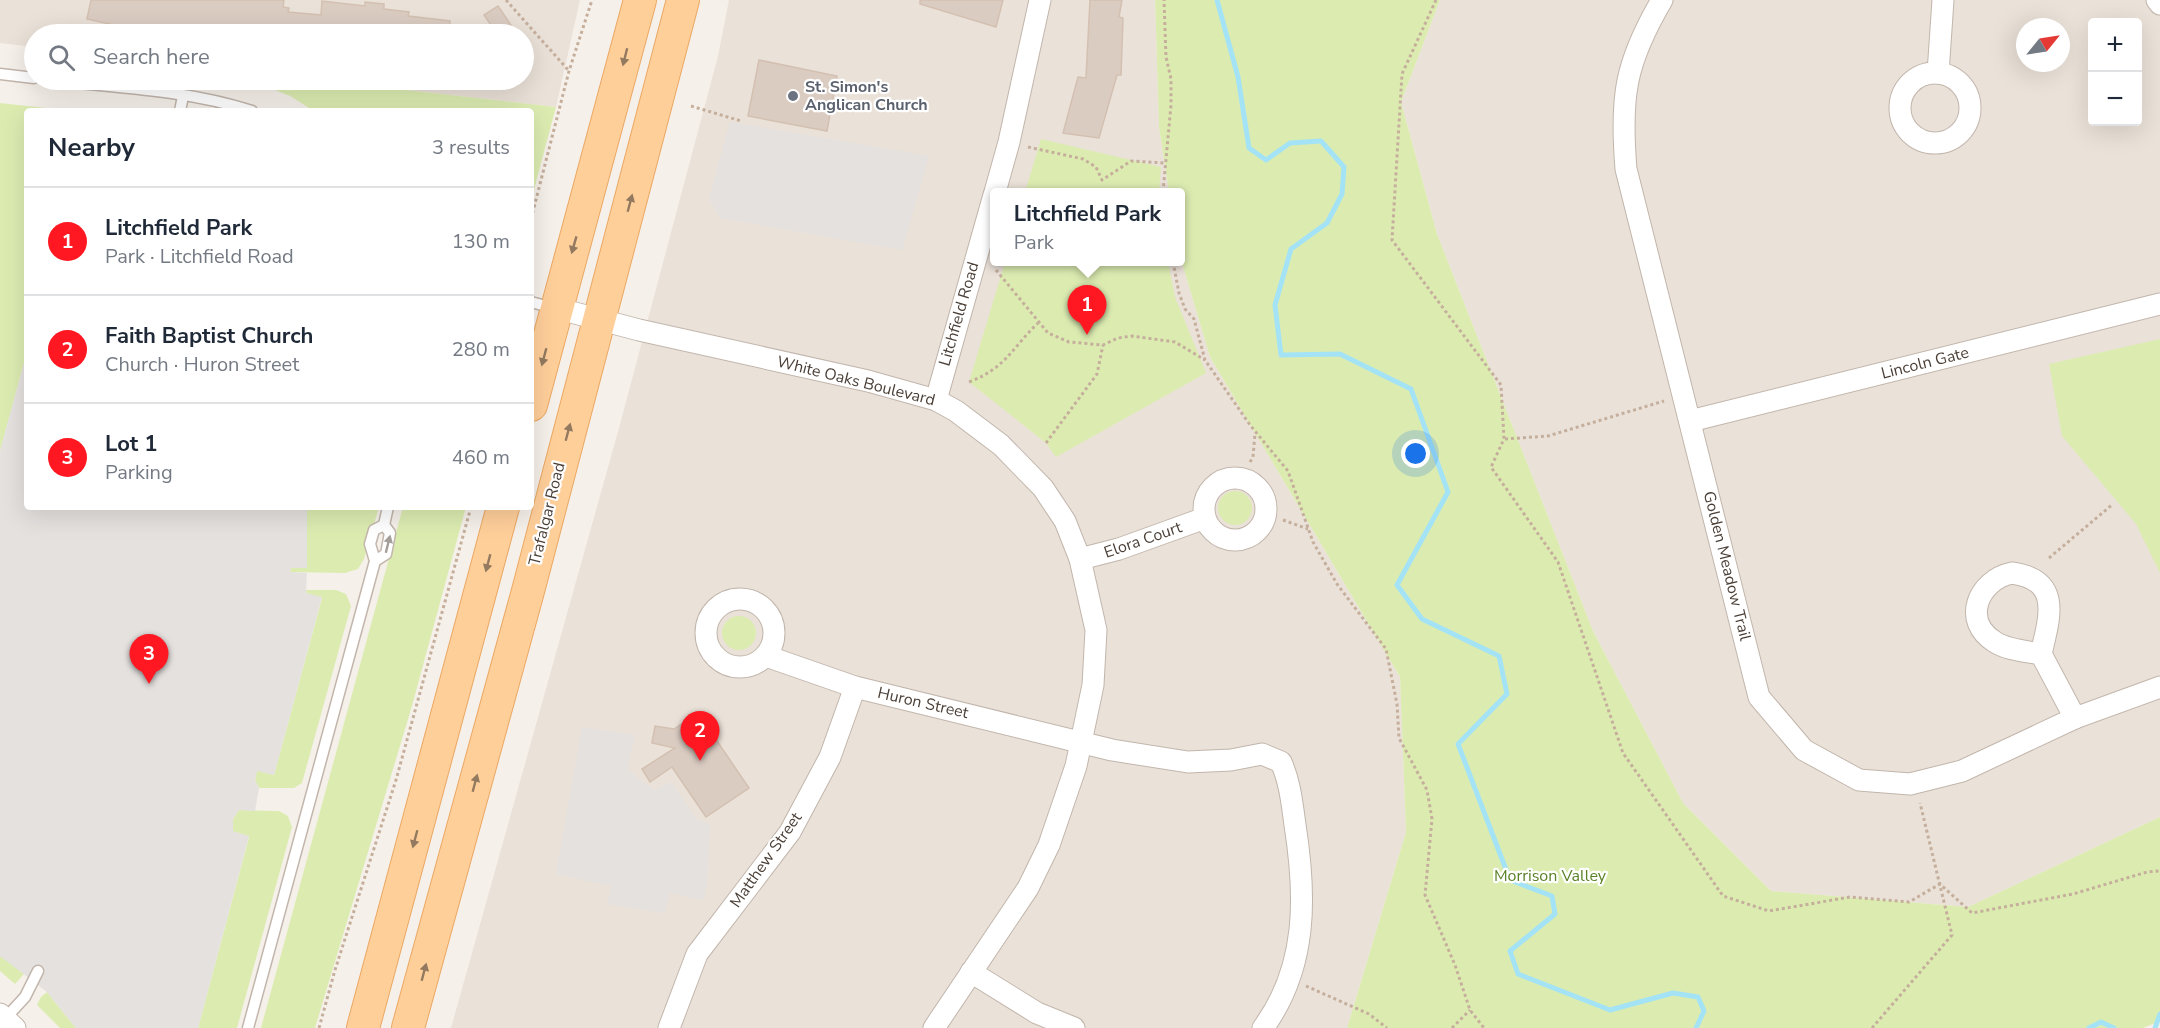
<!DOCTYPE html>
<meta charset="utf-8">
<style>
:root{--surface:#fff;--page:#f2f2f3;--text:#1f2937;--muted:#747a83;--line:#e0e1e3;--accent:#ff1821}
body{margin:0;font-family:"Nunito Sans",sans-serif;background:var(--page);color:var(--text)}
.controls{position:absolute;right:18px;top:18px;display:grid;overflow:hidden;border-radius:6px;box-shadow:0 6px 24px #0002}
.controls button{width:54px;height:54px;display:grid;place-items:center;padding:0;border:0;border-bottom:2px solid var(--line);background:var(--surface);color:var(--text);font:30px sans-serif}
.compass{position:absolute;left:2016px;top:18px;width:54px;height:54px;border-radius:50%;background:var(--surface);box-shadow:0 6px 24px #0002;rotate:60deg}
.you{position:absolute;left:1416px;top:454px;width:21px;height:21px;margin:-15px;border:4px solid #fff;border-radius:50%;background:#1a73e8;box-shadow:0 0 0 9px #1a73e833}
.badge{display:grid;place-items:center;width:39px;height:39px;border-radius:50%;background:var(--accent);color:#fff;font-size:20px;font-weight:700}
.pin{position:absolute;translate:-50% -50px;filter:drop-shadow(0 2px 3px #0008)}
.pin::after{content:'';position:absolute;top:32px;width:21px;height:18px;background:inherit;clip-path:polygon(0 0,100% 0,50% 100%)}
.popup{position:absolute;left:990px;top:188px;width:195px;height:78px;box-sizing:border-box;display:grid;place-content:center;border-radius:6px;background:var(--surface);filter:drop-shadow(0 2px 4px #0005);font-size:20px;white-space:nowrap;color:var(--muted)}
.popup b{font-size:22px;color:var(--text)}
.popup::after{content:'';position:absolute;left:50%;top:100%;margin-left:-12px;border:12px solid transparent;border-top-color:var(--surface)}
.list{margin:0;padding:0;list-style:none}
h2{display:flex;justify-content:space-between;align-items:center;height:78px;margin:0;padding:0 24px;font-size:26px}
h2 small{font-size:20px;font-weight:400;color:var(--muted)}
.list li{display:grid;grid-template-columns:39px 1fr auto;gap:18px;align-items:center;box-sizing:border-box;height:108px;padding:0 24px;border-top:2px solid var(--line)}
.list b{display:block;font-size:22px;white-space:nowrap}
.list p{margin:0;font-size:20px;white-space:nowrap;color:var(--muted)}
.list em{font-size:20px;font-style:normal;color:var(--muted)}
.icon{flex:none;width:33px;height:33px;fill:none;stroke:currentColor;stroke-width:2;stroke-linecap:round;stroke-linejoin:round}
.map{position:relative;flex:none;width:2160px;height:1028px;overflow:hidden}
.search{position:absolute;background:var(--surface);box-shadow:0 6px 24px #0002;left:24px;top:24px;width:510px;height:66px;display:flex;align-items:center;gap:15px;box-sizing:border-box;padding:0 21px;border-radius:33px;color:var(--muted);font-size:22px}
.panel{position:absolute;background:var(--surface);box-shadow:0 6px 24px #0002;left:24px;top:108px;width:510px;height:402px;border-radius:6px}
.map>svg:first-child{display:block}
</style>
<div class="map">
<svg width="2160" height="1028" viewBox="0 0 2160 1028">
<rect width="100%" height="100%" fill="#f6f0ea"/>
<g fill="#eae1d8" fill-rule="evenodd">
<polygon points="0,0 580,0 556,107 318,80 524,80 524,34 34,34 34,47 0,43"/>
<polygon points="729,0 1155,0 1159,127 1169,192 994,192 994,262 1180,262 1180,256 1210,357 1400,677 1406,832 1347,1028 451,1028 619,428 718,56"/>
<path d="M 1440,0 L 2160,0 L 2160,817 L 1968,907 L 1771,891 L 1683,803 L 1593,631 L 1437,234 L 1401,102 ZM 2092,22 L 2138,22 L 2138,122 L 2092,122 ZM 2025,27 L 2061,27 L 2061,63 L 2025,63 Z"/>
</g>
<g fill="#dcecb1">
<polygon points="1155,0 1440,0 1401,102 1437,234 1593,631 1683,803 1771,891 1968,907 2160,817 2160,1021 2143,1028 1347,1028 1406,832 1400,677 1210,357 1180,256 1180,192 1169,192 1159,127"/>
<polygon points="250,80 318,80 556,107 531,201 531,111 314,111 290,96"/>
<polygon points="0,103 73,111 27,111 27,352 0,451"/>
<polygon points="1041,139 1161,167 1159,192 1025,192"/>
<polygon points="1005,262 1168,262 1175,297 1206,373 1056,457 1046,443 969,382"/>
<polygon points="2160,339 2160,573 2136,524 2062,436 2049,364"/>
<circle cx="1235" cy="508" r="17"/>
<polygon points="307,507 379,507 364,559 358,569 345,573 290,572 291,568 307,568"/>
<polygon points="403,507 466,507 412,706 315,1028 261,1028"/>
<polygon points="306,590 336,590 346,594 351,606 302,783 294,788 259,788 255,780 257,770 274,775 322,598 306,593"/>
<circle cx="739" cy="633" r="17"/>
<polygon points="239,810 279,811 288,816 292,827 237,1028 198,1028 249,837 232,831 233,819"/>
<polygon points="0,956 25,973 15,984 0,971"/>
<polygon points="47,992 76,1028 60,1028 37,1005 41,997"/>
</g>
<g fill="#e4e1df">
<polygon points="730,122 929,156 902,250 720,218 709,199"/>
<polygon points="27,352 27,507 307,507 307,568 291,568 290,572 307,573 306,593 322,597 274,775 257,771 255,780 259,788 255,811 239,810 233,819 233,831 249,836 198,1028 76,1028 47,992 0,956 0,451"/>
<polygon points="582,727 635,735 627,769 654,790 671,782 697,820 710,824 707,885 703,900 670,893 664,913 607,904 611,886 556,874"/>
</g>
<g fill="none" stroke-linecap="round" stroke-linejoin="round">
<g stroke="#a4e3f5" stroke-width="5">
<polyline points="1217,0 1238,77 1249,148 1266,160 1290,143 1321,141 1344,167 1342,194 1327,223 1291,249 1275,305 1281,355 1340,354 1411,389 1448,492 1397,585 1422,619 1499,656 1507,694 1458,744 1510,880 1552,896 1555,914 1510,951 1518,974 1610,1010 1673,993 1698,997 1704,1011 1696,1028"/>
<polyline points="2089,1028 2101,1022 2114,1028"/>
<polyline points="2155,1028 2160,1014"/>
</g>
</g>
<g fill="#dbccc2" stroke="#d3c0b1" stroke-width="1.5">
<polygon points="91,0 284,0 283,7 289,8 288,12 321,15 322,1 365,6 365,2 384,4 384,9 409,12 408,16 450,21 449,34 248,34 203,29 193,34 118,26 87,19"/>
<polygon points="920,0 1003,0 996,27 920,4"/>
<polygon points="1090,0 1122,0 1119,17 1123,18 1121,75 1117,75 1099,138 1063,133 1078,77 1086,78"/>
<polygon points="498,6 517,34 497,34 484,15"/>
<polygon points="759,60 837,76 827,131 748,116"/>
<polygon points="698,713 749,788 706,817 672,767 650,782 642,769 675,748 652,743 655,726 674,729"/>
</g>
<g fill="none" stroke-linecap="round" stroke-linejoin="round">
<g stroke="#c2b6ac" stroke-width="13">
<g id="lane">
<polyline points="0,74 34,78"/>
<path d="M 46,80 C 114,87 187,90 252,111"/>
<polyline points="180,111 183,96"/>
<polyline points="531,302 553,308"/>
<polyline points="384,525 388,507"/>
<polyline points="375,561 386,554 390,533 384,525"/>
<polyline points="2,1022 25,997 38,971"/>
<polyline points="248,1028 375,561 370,544 374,530 384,525"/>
</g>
</g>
<g stroke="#c2b6ac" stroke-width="23">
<g id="street">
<path d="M 1662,0 C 1625,63 1620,97 1626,169 L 1759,697 L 1804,750 L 1859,780 L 1910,784 L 1962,771 L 2075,718 L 2160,687"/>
<polyline points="2157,0 2160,4"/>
<polyline points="1938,73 1943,0"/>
<circle cx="1935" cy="108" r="35"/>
<polyline points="995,192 1009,142 1040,0"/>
<polyline points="556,308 639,330 868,381 936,400 956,411 1001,445 1043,488 1065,521 1080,559 1096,630 1093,685 1076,766 1049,845 1028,888 934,1028"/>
<polyline points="936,400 994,195"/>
<polyline points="1690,421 2160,304"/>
<circle cx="1235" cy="509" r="31"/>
<polyline points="1080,559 1119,549 1205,518"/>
<path d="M 2012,573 C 2063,580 2049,619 2041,654 C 2026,651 2007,650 1995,642 C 1961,621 1978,580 2012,573 Z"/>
<circle cx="740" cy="633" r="34"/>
<polyline points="2041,654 2075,718"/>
<path d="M 766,656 L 855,687 L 1112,750 L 1188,762 L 1231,760 L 1262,754 L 1281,762 C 1290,782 1292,803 1295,825 C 1306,895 1308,967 1263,1028"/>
<polyline points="971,972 1037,1013 1074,1028"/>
<polyline points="0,1014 15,1028"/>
<polyline points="669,1028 697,954 790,832 830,757 855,687"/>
</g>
</g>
<g stroke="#eba863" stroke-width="34">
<g id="primary">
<polyline points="531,405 640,0"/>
<polyline points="363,1028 503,507"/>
<polyline points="408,1028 528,591 683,0"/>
</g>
</g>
<g stroke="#c5af9c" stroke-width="3" stroke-dasharray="3 3" stroke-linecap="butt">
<polyline points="506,0 569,71"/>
<polyline points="1436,0 1402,74 1392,240 1501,385 1504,439 1491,467 1558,562 1623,753 1723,896 1769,911 1850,897 1909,902 1940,884 1972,913 2073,894 2147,872 2160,871"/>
<polyline points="691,106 741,121"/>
<polyline points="1028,147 1083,159 1096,167 1102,180 1131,161 1165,163"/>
<polyline points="1163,192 1171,105 1171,79 1166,57 1164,0"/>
<polyline points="531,219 569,71 592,0"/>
<polyline points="1173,262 1179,293 1185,309 1194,319 1205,360 1250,425 1288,471 1313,542 1337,584 1386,649 1397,704 1399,738 1427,790 1432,819 1425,895 1455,965 1470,1010 1484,1028"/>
<polyline points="996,270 1048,333 1069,342 1103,345 1118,338 1132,336 1175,342 1205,360"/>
<path d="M 969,382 C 1006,368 1012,348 1038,323"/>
<polyline points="1505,439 1548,436 1664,401"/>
<polyline points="1046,443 1097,374 1103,345"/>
<polyline points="1250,462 1253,457 1255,433"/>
<polyline points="1283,520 1308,529"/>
<polyline points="2049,558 2113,504"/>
<polyline points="1306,986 1369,1014 1387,1028"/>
<polyline points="319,1028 335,970 396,780 471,507"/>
<polyline points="1452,1028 1470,1010"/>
<polyline points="1872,1028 1952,935 1920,803"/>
</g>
<use href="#lane" stroke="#fff" stroke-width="10"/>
<use href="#street" stroke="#fff" stroke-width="21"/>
<use href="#primary" stroke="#ffcf9a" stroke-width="32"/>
</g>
<defs><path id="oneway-solid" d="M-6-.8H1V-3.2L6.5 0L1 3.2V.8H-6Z" transform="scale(1.5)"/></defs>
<g fill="#92795f">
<use href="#oneway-solid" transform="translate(625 57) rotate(104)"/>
<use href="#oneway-solid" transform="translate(630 203) rotate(-75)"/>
<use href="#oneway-solid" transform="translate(574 245) rotate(106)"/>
<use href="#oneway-solid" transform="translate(544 357) rotate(105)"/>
<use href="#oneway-solid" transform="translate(568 432) rotate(-75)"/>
<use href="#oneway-solid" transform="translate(488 563) rotate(105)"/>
<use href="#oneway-solid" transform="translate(475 783) rotate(-75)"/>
<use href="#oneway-solid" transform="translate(415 839) rotate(105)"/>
<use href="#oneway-solid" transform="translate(424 972) rotate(-75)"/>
</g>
<use fill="#a49f9b" href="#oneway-solid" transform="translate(388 544) rotate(-76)"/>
<circle fill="#6b7280" stroke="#fff" stroke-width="2" cx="793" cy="96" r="6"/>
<g text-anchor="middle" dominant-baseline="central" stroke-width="4.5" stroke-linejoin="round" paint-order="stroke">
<g font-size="16" font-weight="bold" fill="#5b616d" stroke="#fff" text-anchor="start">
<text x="805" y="87">St. Simon's<tspan x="805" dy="18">Anglican Church</tspan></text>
</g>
<g font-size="16" fill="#4a3f37" stroke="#fff">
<text transform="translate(959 314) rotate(-74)">Litchfield Road</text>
<text transform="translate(1925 363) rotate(-14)">Lincoln Gate</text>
<text transform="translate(856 381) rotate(14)">White Oaks Boulevard</text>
<text transform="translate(547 514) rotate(-76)">Trafalgar Road</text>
<text transform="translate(1143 540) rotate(-19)">Elora Court</text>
<text transform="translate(1727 566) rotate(76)">Golden Meadow Trail</text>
<text transform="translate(923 703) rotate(13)">Huron Street</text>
<text transform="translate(766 860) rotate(-55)">Matthew Street</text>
</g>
<g font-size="16" fill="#5a8126" stroke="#fff">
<text x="1550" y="876">Morrison Valley</text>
</g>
</g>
</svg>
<div class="controls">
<button>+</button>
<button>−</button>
</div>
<svg class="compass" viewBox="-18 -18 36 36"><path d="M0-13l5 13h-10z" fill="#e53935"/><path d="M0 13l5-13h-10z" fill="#747a83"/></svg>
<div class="you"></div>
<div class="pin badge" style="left:1087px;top:335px">1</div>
<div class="popup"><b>Litchfield Park</b>Park</div>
<div class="pin badge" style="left:700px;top:761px">2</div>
<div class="pin badge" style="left:149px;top:684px">3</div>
<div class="search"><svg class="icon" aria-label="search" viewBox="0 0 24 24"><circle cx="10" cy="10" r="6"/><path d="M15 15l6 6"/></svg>Search here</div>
<section class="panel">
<h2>Nearby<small>3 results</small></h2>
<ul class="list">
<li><span class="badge">1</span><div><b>Litchfield Park</b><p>Park · Litchfield Road</p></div><em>130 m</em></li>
<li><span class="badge">2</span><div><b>Faith Baptist Church</b><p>Church · Huron Street</p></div><em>280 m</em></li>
<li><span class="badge">3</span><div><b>Lot 1</b><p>Parking</p></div><em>460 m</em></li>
</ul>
</section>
</div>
